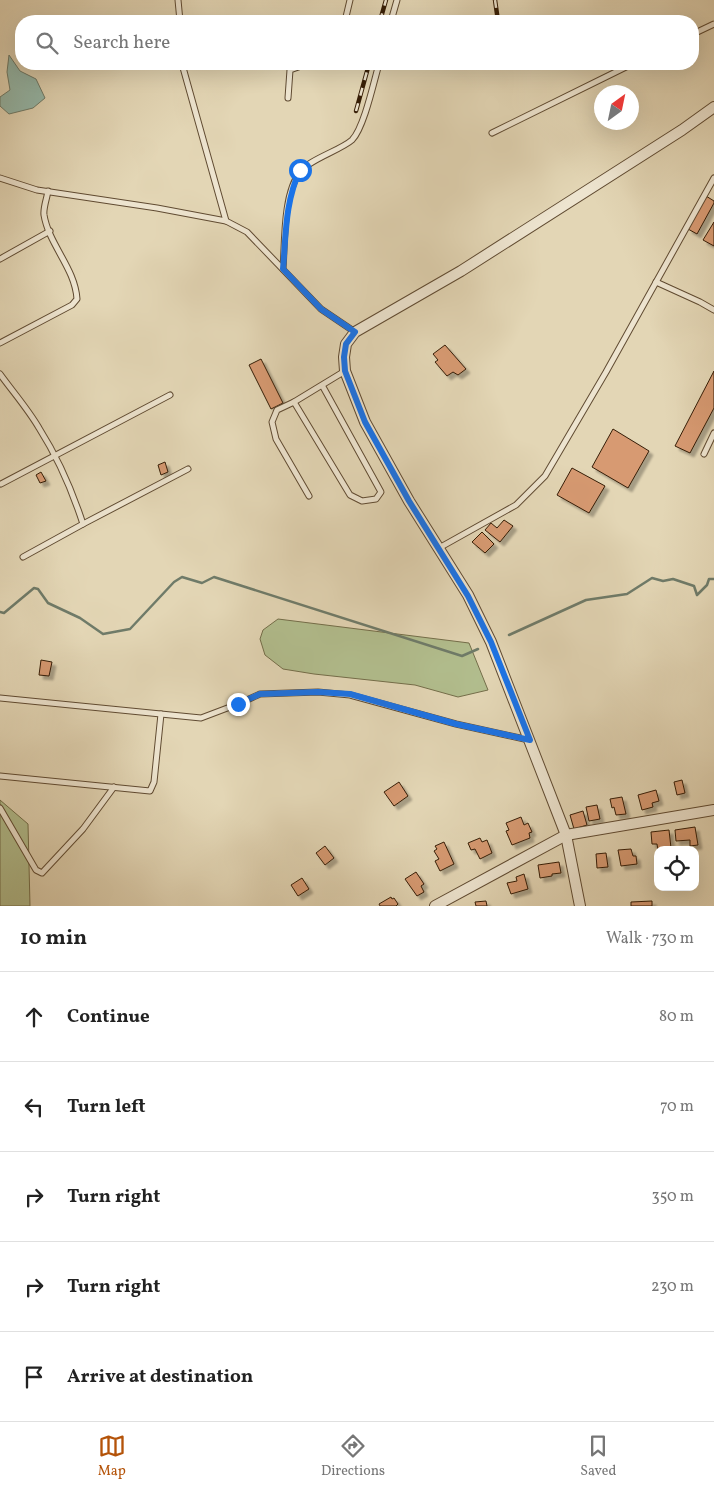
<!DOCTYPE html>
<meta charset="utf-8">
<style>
:root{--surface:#fff;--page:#f6f6f6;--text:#222;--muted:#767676;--line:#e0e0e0;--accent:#b45309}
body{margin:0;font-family:Vollkorn,serif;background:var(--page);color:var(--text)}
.controls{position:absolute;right:15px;bottom:15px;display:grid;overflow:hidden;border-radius:10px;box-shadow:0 5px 20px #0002}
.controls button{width:45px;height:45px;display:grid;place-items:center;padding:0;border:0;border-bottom:1px solid var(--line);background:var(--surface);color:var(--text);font:25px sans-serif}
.compass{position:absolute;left:594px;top:85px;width:45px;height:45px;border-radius:50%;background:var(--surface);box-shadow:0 5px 20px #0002;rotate:33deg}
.stop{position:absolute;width:15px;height:15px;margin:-11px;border:4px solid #1a73e8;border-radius:50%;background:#fff}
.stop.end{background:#1a73e8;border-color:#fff;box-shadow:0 1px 5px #0008}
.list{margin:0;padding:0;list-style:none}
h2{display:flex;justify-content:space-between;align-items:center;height:65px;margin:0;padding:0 20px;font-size:21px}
h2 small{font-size:16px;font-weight:400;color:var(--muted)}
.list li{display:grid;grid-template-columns:32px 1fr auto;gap:15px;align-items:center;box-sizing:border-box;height:90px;padding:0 20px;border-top:1px solid var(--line)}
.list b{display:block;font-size:19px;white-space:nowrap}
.list em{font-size:16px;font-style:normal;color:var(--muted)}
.icon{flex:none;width:28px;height:28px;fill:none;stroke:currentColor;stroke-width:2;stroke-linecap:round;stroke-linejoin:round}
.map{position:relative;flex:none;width:714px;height:906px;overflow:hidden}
.search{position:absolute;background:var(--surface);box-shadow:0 5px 20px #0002;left:15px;right:15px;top:15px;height:55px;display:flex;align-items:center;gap:12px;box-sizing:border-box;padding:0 18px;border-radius:20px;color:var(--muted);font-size:19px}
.sheet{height:515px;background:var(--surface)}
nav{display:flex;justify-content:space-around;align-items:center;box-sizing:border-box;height:70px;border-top:1px solid var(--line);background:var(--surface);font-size:14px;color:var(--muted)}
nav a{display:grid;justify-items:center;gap:2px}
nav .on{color:var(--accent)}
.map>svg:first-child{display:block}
</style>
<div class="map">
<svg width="714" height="906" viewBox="0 0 714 906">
<defs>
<filter id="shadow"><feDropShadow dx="4" dy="4" stdDeviation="1" flood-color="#0004"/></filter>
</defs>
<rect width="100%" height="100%" fill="#e3d6b5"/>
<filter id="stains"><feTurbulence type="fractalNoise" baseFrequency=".004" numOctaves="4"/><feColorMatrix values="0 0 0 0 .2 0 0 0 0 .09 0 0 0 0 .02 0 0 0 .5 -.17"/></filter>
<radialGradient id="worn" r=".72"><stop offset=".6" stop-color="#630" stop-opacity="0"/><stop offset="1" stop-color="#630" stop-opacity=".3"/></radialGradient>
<g fill="#b2be8e" stroke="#746e4a">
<polygon points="278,619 469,643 488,690 458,697 415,685 314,674 283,669 265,655 260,639 263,630"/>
<polygon points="0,800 28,824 30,906 0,906"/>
</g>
<polygon fill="#95b9ab" stroke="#6f7b69" points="9,55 20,71 36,79 45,98 33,108 9,114 0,106 0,97 10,90 7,72"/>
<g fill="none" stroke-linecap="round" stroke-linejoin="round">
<g stroke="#6f7b69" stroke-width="2.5">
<polyline points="0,612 4,613 34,588 38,589 48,603 80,618 103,634 130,629 174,582 182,577 202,583 214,577 462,656 478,649"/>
<polyline points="509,635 586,600 627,594 652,578 663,581 673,579 694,586 697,595 707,585 709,579 714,579"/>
</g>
</g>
<g fill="#d79a72" stroke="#351d06" filter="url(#shadow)">
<polygon points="706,196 714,201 714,203 697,234 688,229"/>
<polygon points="714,222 714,246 703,240"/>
<polygon points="445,345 466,369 458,375 453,372 447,376 435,362 438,360 433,354"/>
<polygon points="261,359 283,403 271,409 249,365"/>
<polygon points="714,371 714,408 690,453 675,446"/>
<polygon points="613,429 649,451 628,488 592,467"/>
<polygon points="165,462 168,472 161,475 158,465"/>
<polygon points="572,468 605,486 589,513 557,495"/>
<polygon points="41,472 46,481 40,483 36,475"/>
<polygon points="504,520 513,526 500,542 485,530 491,523 497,528"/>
<polygon points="482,532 494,544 485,553 472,542"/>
<polygon points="41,660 52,662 49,676 39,675"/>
<polygon points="682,780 685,793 677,795 674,782"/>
<polygon points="399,782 408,796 394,806 384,792"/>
<polygon points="656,790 659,801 652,803 653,807 642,810 638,795"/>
<polygon points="622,797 626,814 616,815 614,807 612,808 610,799"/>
<polygon points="597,805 600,819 589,821 586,807"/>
<polygon points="583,811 587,825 574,829 570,815"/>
<polygon points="521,817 524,825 528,823 532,832 529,833 530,838 512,845 506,831 509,830 506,823"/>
<polygon points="695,827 698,845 690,846 690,840 676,841 675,830"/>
<polygon points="669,830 671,848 658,850 657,844 652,844 651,832"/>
<polygon points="480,838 482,842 487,840 492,853 480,859 475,849 471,850 468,843"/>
<polygon points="444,842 454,864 440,871 435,861 439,859 434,851 437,849 435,846"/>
<polygon points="325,846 334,858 325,865 316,853"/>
<polygon points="631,849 633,856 636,856 637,864 621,866 618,850"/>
<polygon points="606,853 608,867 597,868 596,854"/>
<polygon points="559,862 561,873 552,874 552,876 540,878 538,865"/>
<polygon points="416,872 424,884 421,886 424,892 417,896 405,879"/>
<polygon points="524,874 528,889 511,894 507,883 517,881 516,877"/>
<polygon points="302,878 309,889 298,896 291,885"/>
<polygon points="391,897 392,899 394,898 398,904 396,906 380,906 379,904"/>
<polygon points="486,901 487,906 476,906 475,902"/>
<polygon points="652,901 652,906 631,906 631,902"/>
</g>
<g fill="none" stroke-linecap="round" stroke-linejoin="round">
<g stroke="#604b32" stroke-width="7">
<g id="lane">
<polyline points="178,0 180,21"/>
<polyline points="345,21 350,0"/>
<polyline points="391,21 397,0"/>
<polyline points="693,34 714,24"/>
<polyline points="182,64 226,221 247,232 321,309 355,332"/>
<polyline points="288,98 290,70 307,64"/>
<polyline points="492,133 632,64"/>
<polyline points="0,178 37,190 157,208 226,221"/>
<polyline points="0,259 50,231"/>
<path d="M 283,269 C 285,242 283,194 300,172 C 308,160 341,150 352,140 C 364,128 374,81 379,64"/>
<polyline points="656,282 700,302 714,310"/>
<path d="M 0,343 L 72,305 L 77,299 C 75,268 49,245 44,215 C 43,208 47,198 48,191"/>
<path d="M 0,374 C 13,392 28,409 39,428 C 58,458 72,490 83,524 L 23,557"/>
<polyline points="322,385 381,492 376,499 362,501 350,495 294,402 345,371"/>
<polyline points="294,402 277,410 272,422 276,439 309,496"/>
<polyline points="704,454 714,433"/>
<polyline points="1,484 170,395"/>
<polyline points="83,524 188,469"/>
<polyline points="439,548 516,505 545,476 606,372 714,178"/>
<polyline points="0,698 201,718 238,704 260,694 318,692 350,695 456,724 529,740"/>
<polyline points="0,776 150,791 154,782 161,714"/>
<polyline points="0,808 36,870 42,873 83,829 114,787"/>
</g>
</g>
<g stroke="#604b32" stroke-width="12">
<g id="street">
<polyline points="435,906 566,835 714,810"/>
<polyline points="580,906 566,835 491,642 468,595 409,501 365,422 345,371 344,357 346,344 355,332 461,271 682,130 714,107"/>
</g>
</g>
<use href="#lane" stroke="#ede4cf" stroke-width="5"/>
<use href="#street" stroke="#ede4cf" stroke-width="10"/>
<g stroke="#351d06" stroke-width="4.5">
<g id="rail">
<polyline points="495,0 498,21"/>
<polyline points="380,21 386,0"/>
<polyline points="356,111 369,64"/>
</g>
</g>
<use href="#rail" stroke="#ede4cf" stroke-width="2.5" stroke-dasharray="8" stroke-linecap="butt"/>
</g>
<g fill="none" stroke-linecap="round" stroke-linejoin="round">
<path stroke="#1a73e8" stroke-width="6" d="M 238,704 L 260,694 L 318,692 L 350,694 L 456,724 L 530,740 L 491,642 L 468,596 L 409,501 L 365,422 L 345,371 L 344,357 L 346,344 L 355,332 L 321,309 L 283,269 C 286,235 285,202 300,170"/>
</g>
<rect width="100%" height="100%" filter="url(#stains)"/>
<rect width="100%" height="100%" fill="url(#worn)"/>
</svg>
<div class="controls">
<button><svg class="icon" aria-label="locate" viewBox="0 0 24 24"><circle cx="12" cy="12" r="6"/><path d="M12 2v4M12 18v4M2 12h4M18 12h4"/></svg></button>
</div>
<svg class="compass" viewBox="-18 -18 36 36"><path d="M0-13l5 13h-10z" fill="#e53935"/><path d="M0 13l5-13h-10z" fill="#767676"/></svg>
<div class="stop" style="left:300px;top:170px"></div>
<div class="stop end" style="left:238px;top:704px"></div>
<div class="search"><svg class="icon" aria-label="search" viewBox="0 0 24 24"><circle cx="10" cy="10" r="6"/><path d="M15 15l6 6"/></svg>Search here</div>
</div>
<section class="sheet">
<h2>10 min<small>Walk · 730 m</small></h2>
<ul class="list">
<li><svg class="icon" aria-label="ahead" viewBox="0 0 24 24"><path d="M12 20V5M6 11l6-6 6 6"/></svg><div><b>Continue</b></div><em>80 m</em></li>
<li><svg class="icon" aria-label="left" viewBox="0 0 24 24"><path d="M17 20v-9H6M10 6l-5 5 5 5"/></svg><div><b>Turn left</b></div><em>70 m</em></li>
<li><svg class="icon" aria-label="right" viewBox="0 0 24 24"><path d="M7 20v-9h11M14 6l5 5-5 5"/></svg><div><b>Turn right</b></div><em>350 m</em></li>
<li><svg class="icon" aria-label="right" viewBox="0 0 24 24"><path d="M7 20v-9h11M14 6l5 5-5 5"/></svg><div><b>Turn right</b></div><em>230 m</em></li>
<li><svg class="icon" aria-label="arrive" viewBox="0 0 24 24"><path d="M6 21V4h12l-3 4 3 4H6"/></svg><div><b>Arrive at destination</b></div></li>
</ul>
</section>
<nav>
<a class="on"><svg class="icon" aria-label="map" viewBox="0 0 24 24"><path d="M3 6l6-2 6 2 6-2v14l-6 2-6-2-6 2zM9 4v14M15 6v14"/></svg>Map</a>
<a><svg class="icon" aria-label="directions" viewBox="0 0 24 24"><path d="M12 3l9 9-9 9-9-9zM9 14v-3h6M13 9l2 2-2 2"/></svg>Directions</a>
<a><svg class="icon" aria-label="saved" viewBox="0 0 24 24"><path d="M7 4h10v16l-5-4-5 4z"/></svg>Saved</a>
</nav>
